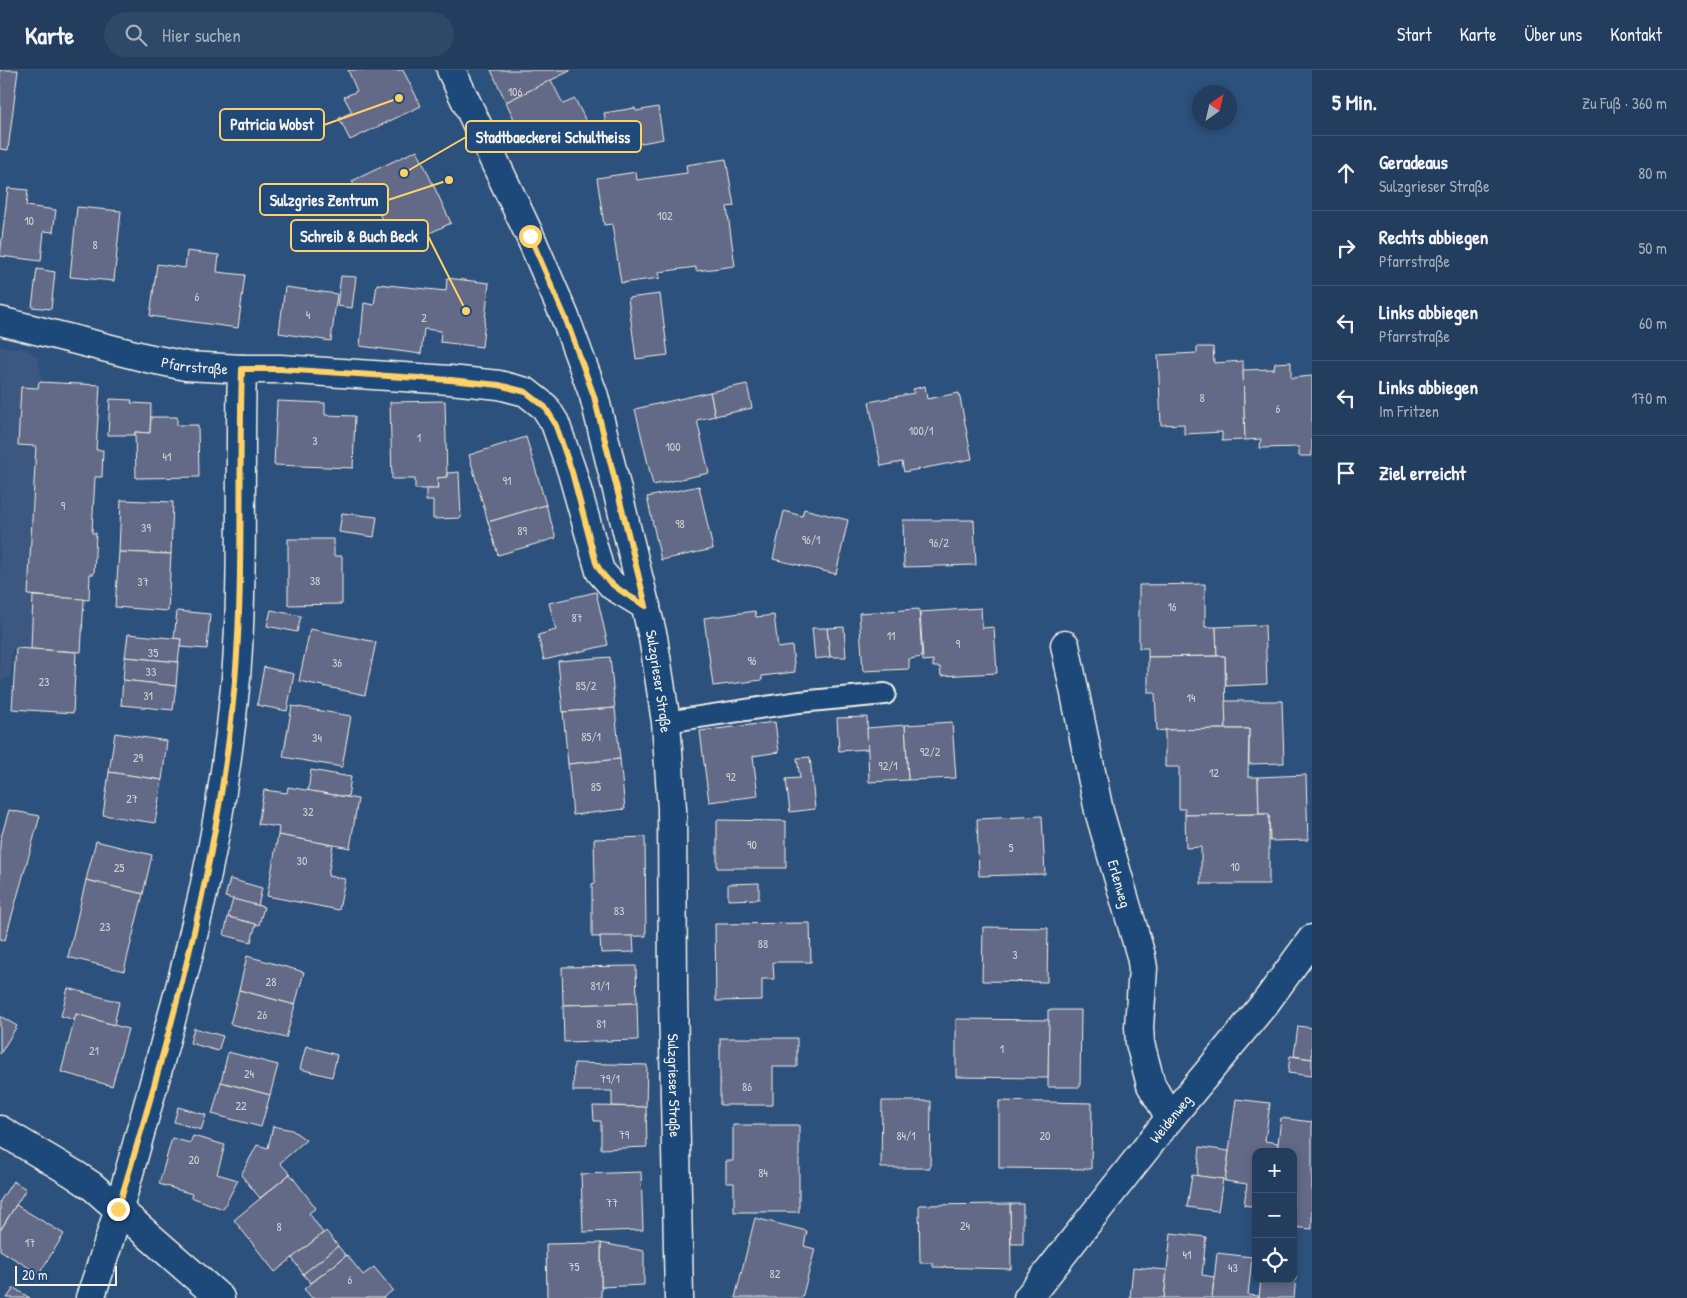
<!DOCTYPE html>
<html lang="de">
<meta charset="utf-8">
<style>
:root{--surface:#223d5e;--page:#2e4867;--text:#f1f3f6;--muted:#a2aebc;--line:#3f5673}
body{margin:0;font-family:"Patrick Hand",sans-serif;background:var(--page);color:var(--text)}
.controls{position:absolute;right:15px;bottom:15px;display:grid;overflow:hidden;border-radius:10px;box-shadow:0 2px 8px #0003}
.controls button{width:45px;height:45px;display:grid;place-items:center;padding:0;border:0;border-bottom:1px solid var(--line);background:var(--surface);color:var(--text);font:25px sans-serif}
.compass{position:absolute;left:1192px;top:15px;width:45px;height:45px;border-radius:50%;background:var(--surface);box-shadow:0 2px 8px #0003;rotate:34deg}
.scale{position:absolute;left:15px;bottom:12px;width:102px;box-sizing:border-box;padding-left:5px;border:2px solid #f4f1e8;border-top:0;font-size:14px;line-height:18px;white-space:nowrap;color:#f4f1e8;-webkit-text-stroke:4px #1f4a7a;paint-order:stroke}
.stop{position:absolute;width:15px;height:15px;margin:-11px;border:4px solid #ffd166;border-radius:50%;background:#fff}
.stop.end{background:#ffd166;border-color:#fff;box-shadow:0 1px 5px #0008}
.list{margin:0;padding:0;list-style:none}
h2{display:flex;justify-content:space-between;align-items:center;height:65px;margin:0;padding:0 20px;font-size:21px}
h2 small{font-size:16px;font-weight:400;color:var(--muted)}
.list li{display:grid;grid-template-columns:32px 1fr auto;gap:15px;align-items:center;box-sizing:border-box;height:75px;padding:0 20px;border-top:1px solid var(--line)}
.list b{display:block;font-size:19px;white-space:nowrap}
.list p{margin:0;font-size:16px;white-space:nowrap;color:var(--muted)}
.list em{font-size:16px;font-style:normal;color:var(--muted)}
.icon{flex:none;width:28px;height:28px;fill:none;stroke:currentColor;stroke-width:2;stroke-linecap:round;stroke-linejoin:round}
.map{position:relative;flex:none;width:1312px;height:1228px;overflow:hidden}
header{display:flex;align-items:center;gap:30px;box-sizing:border-box;height:70px;padding:0 25px;background:var(--surface);border-bottom:1px solid var(--line)}
header strong{font-size:24px}
nav{display:flex;gap:28px;margin-inline-start:auto;font-size:18px}
.search{width:350px;height:45px;background:var(--page);display:flex;align-items:center;gap:12px;box-sizing:border-box;padding:0 18px;border-radius:28px;color:var(--muted);font-size:19px}
main{display:flex}
aside{flex:1;background:var(--surface)}
.map>svg:first-child{display:block}
</style>
<header>
<strong>Karte</strong>
<div class="search"><svg class="icon" aria-label="search" viewBox="0 0 24 24"><circle cx="10" cy="10" r="6"/><path d="M15 15l6 6"/></svg>Hier suchen</div>
<nav><a>Start</a><a>Karte</a><a>Über uns</a><a>Kontakt</a></nav>
</header>
<main>
<div class="map">
<svg width="1312" height="1228" viewBox="0 0 1312 1228">
<rect width="100%" height="100%" fill="#2d517d"/>
<filter id="ink" filterUnits="userSpaceOnUse"><feTurbulence type="fractalNoise" baseFrequency=".02" numOctaves="2"/><feDisplacementMap in="SourceGraphic" scale="10" xChannelSelector="R" yChannelSelector="G"/><feConvolveMatrix kernelMatrix="1 2 1 2 8 2 1 2 1" color-interpolation-filters="sRGB"/></filter>
<g filter="url(#ink)">
<polygon fill="#3d5980" points="0,276 27,280 38,288 42,312 100,315 96,379 103,380 102,407 95,408 89,530 33,526 31,579 12,578 10,607 0,611"/>
<g fill="#636b87" stroke="#f4f1e8">
<polygon points="0,0 18,0 8,80 0,79"/>
<polygon points="348,0 403,0 421,36 350,70 339,48 352,42 344,27 357,21"/>
<polygon points="491,0 570,0 570,1 506,32"/>
<polygon points="551,10 563,34 575,29 593,65 554,83 546,67 527,77 506,32"/>
<polygon points="658,37 663,69 610,79 604,43 635,38 636,41"/>
<polygon points="417,80 451,153 396,179 377,139 368,144 352,111"/>
<polygon points="726,89 734,136 727,137 735,196 696,201 696,197 659,202 660,208 621,213 612,154 604,155 597,108 636,102 637,110 687,103 686,95"/>
<polygon points="8,118 28,120 26,136 56,140 53,162 44,161 41,191 0,186"/>
<polygon points="77,137 121,141 114,211 70,207"/>
<polygon points="187,181 219,185 217,202 245,205 238,258 150,246 157,194 185,198"/>
<polygon points="37,199 55,202 51,239 32,237"/>
<polygon points="341,206 356,207 352,238 337,236"/>
<polygon points="447,208 489,213 482,277 440,272 441,261 424,259 421,284 360,276 364,233 374,235 377,214 446,221"/>
<polygon points="285,217 337,224 331,271 279,263"/>
<polygon points="660,224 668,285 636,289 628,228"/>
<polygon points="1197,277 1213,277 1214,293 1243,291 1245,370 1222,371 1222,362 1184,364 1184,354 1161,355 1158,285 1197,283"/>
<polygon points="1291,292 1291,308 1312,306 1312,386 1299,386 1299,377 1260,378 1261,369 1245,370 1243,300 1274,299 1275,293"/>
<polygon points="39,312 100,315 96,380 103,380 102,407 95,407 92,463 96,463 94,504 90,504 89,530 28,525 36,376 18,375 21,317 38,318"/>
<polygon points="747,314 752,338 715,346 710,322"/>
<polygon points="925,316 927,329 959,323 972,389 904,402 902,392 881,396 869,332 914,323 913,319"/>
<polygon points="710,322 715,346 697,350 709,403 653,415 635,339"/>
<polygon points="110,329 132,330 131,333 151,334 150,363 135,362 135,365 108,365"/>
<polygon points="277,331 325,333 325,345 355,346 353,398 274,395"/>
<polygon points="445,331 447,407 437,408 438,419 415,419 415,409 392,409 390,332"/>
<polygon points="151,347 177,347 177,355 198,355 199,407 136,408 135,362 150,363"/>
<polygon points="526,367 546,435 488,452 469,385"/>
<polygon points="459,402 461,448 433,449 433,431 426,431 426,419 438,419 437,408 447,407 447,403"/>
<polygon points="699,416 713,479 661,490 647,427"/>
<polygon points="121,430 173,432 171,484 119,482"/>
<polygon points="546,435 556,468 498,485 488,452"/>
<polygon points="804,439 848,450 836,504 773,489 784,441 802,446"/>
<polygon points="342,443 377,447 374,467 339,462"/>
<polygon points="903,450 974,450 976,495 904,497"/>
<polygon points="288,469 334,469 334,486 342,486 342,534 288,535"/>
<polygon points="119,482 171,484 168,541 115,537"/>
<polygon points="1205,514 1205,557 1216,557 1217,586 1148,587 1148,578 1139,578 1139,515"/>
<polygon points="596,522 608,575 544,590 538,565 556,560 549,533"/>
<polygon points="33,526 84,529 81,582 31,579"/>
<polygon points="981,538 982,558 994,557 997,603 941,606 940,597 933,597 933,590 923,591 920,542"/>
<polygon points="919,539 922,587 909,589 909,599 863,601 859,543"/>
<polygon points="271,540 301,546 297,562 267,556"/>
<polygon points="177,541 210,544 207,579 180,577 181,569 174,569"/>
<polygon points="755,541 756,547 774,545 778,578 792,576 795,602 762,606 762,610 713,616 704,548"/>
<polygon points="1265,555 1267,614 1226,616 1225,586 1217,586 1216,557"/>
<polygon points="844,557 846,587 830,587 827,558"/>
<polygon points="812,558 827,558 830,587 815,589"/>
<polygon points="310,559 376,572 365,625 299,611"/>
<polygon points="128,564 181,569 178,592 125,587"/>
<polygon points="16,578 76,582 73,643 12,639"/>
<polygon points="1225,586 1226,659 1165,660 1157,661 1155,623 1148,623 1148,587"/>
<polygon points="125,587 178,592 176,616 123,610"/>
<polygon points="610,587 615,638 563,642 558,591"/>
<polygon points="264,597 294,604 287,641 257,635"/>
<polygon points="123,610 176,616 173,640 121,635"/>
<polygon points="1225,631 1282,631 1284,693 1249,694 1249,659 1226,659"/>
<polygon points="292,636 351,646 342,697 283,687"/>
<polygon points="615,638 620,689 568,694 563,642"/>
<polygon points="867,647 868,679 839,681 837,648"/>
<polygon points="775,652 779,682 753,686 758,726 709,732 700,661"/>
<polygon points="952,652 956,708 908,710 905,655"/>
<polygon points="905,655 908,710 869,712 867,658"/>
<polygon points="1226,659 1249,659 1248,707 1258,707 1259,744 1185,745 1185,739 1179,739 1179,697 1165,697 1165,660"/>
<polygon points="115,663 167,671 162,710 109,702"/>
<polygon points="810,687 815,739 790,742 786,709 800,708 797,688"/>
<polygon points="620,689 625,739 573,745 568,694"/>
<polygon points="311,700 351,707 348,727 308,721"/>
<polygon points="109,702 162,710 155,753 103,745"/>
<polygon points="1306,705 1308,770 1270,771 1269,744 1259,744 1258,707"/>
<polygon points="288,717 358,729 350,778 278,765 279,757 258,754 264,720 287,723"/>
<polygon points="9,740 40,746 5,870 0,869 0,771"/>
<polygon points="1269,744 1269,814 1201,814 1201,777 1186,778 1185,745"/>
<polygon points="1042,746 1045,804 979,806 977,749"/>
<polygon points="717,750 786,751 786,798 717,798"/>
<polygon points="278,765 333,775 328,806 345,809 339,840 267,826"/>
<polygon points="645,767 646,866 592,867 592,814 595,813 594,769"/>
<polygon points="96,771 152,785 143,824 86,810"/>
<polygon points="230,809 262,818 258,836 225,827"/>
<polygon points="86,810 143,824 124,901 68,887"/>
<polygon points="759,813 759,829 728,830 728,814"/>
<polygon points="233,829 264,837 259,855 228,847"/>
<polygon points="228,847 256,854 251,872 224,865"/>
<polygon points="810,853 811,892 773,892 774,909 762,909 762,930 716,931 715,854"/>
<polygon points="983,857 1048,858 1047,912 982,911"/>
<polygon points="600,866 633,866 634,882 601,883"/>
<polygon points="247,886 304,902 295,935 239,920"/>
<polygon points="636,896 637,933 563,935 562,897"/>
<polygon points="68,918 119,932 114,955 76,944 75,950 61,946"/>
<polygon points="239,920 295,935 286,968 230,954"/>
<polygon points="637,933 638,970 564,972 563,935"/>
<polygon points="1048,940 1081,940 1080,1017 1048,1017"/>
<polygon points="76,944 128,959 112,1016 61,1002"/>
<polygon points="0,946 17,956 0,984"/>
<polygon points="956,949 1049,950 1048,1008 956,1007"/>
<polygon points="1298,956 1312,958 1312,989 1294,986"/>
<polygon points="194,958 223,966 218,981 190,973"/>
<polygon points="720,968 797,968 797,997 773,997 773,1035 720,1035"/>
<polygon points="306,976 337,985 332,1007 300,999"/>
<polygon points="228,982 278,995 270,1025 221,1012"/>
<polygon points="1290,986 1312,989 1312,1006 1288,1003"/>
<polygon points="574,993 647,995 646,1037 612,1036 612,1021 573,1021"/>
<polygon points="221,1012 270,1025 261,1057 212,1044"/>
<polygon points="1236,1029 1270,1033 1265,1071 1278,1073 1277,1082 1256,1082 1256,1137 1244,1135 1247,1114 1225,1111"/>
<polygon points="882,1031 931,1031 930,1098 881,1098"/>
<polygon points="999,1031 1092,1033 1091,1099 999,1098"/>
<polygon points="593,1036 646,1037 647,1077 601,1079 601,1051 594,1051"/>
<polygon points="178,1037 206,1045 201,1060 174,1052"/>
<polygon points="1281,1048 1312,1052 1312,1159 1293,1157 1293,1082 1277,1082"/>
<polygon points="733,1055 799,1055 799,1142 734,1142 734,1113 726,1113 726,1091 733,1091"/>
<polygon points="273,1056 292,1060 306,1070 280,1093 290,1104 260,1128 241,1105 257,1075 268,1078"/>
<polygon points="193,1066 225,1075 217,1104 238,1110 223,1139 191,1127 192,1124 159,1114 172,1068 190,1073"/>
<polygon points="1200,1077 1229,1081 1225,1111 1223,1109 1197,1106"/>
<polygon points="641,1102 643,1160 583,1162 581,1104"/>
<polygon points="290,1104 316,1138 309,1143 323,1163 275,1202 234,1150"/>
<polygon points="1192,1105 1223,1109 1218,1141 1187,1137"/>
<polygon points="13,1111 26,1119 1,1159 0,1158 0,1131"/>
<polygon points="1010,1134 1023,1134 1023,1174 1011,1174"/>
<polygon points="1010,1134 1011,1199 933,1197 933,1193 920,1193 919,1135"/>
<polygon points="16,1135 64,1164 39,1204 0,1180 0,1161"/>
<polygon points="755,1148 807,1161 804,1176 815,1179 802,1228 735,1228"/>
<polygon points="326,1161 338,1176 303,1204 292,1188"/>
<polygon points="1171,1163 1206,1167 1202,1205 1214,1207 1212,1228 1164,1228"/>
<polygon points="601,1173 644,1181 644,1215 601,1217"/>
<polygon points="601,1173 601,1228 547,1228 546,1174"/>
<polygon points="338,1176 346,1186 311,1213 303,1204"/>
<polygon points="1217,1183 1252,1187 1248,1225 1259,1226 1259,1228 1212,1228"/>
<polygon points="347,1185 363,1205 374,1197 393,1220 383,1228 312,1228 304,1219"/>
<polygon points="1133,1197 1167,1200 1164,1228 1130,1228"/>
<polygon points="1293,1206 1296,1207 1294,1228 1259,1228 1261,1209 1293,1209"/>
<polygon points="14,1218 30,1228 7,1228"/>
</g>
<g fill="none" stroke-linecap="round" stroke-linejoin="round">
<g stroke="#f4f1e8" stroke-width="24">
<polyline id="service" points="666,652 799,632 885,624"/>
</g>
<g stroke="#f4f1e8" stroke-width="31">
<g id="minor">
<path id="s1" d="M 0,251 L 147,288 L 186,296 L 242,299 L 280,299 L 450,310 L 499,315 L 526,322 L 545,337 L 555,353 L 572,402 L 600,501 L 613,516 L 646,536"/>
<path id="s2" d="M 1065,575 L 1099,741 L 1141,886 L 1143,898 L 1139,957 L 1140,973 L 1151,1015 L 1170,1048"/>
<polyline points="0,1060 74,1104 92,1116 220,1228"/>
<path d="M 90,1228 C 117,1152 137,1073 159,995 C 170,952 183,910 193,866 C 214,782 228,695 236,608 C 244,505 239,402 242,299"/>
<path id="s3" d="M 1028,1228 L 1170,1048 L 1266,932 L 1312,869"/>
</g>
</g>
<g stroke="#f4f1e8" stroke-width="31">
<g id="secondary">
<path id="s4" d="M 451,0 L 530,166 L 565,247 L 594,326 L 653,567 L 666,652 L 672,739 L 673,926 L 679,1228"/>
</g>
</g>
<use href="#service" stroke="#1f4a7a" stroke-width="20"/>
<use href="#minor" stroke="#1f4a7a" stroke-width="28"/>
<use href="#secondary" stroke="#1f4a7a" stroke-width="28"/>
</g>
</g>
<g fill="none" stroke-linecap="round" stroke-linejoin="round" filter="url(#ink)">
<path stroke="#ffd166" stroke-width="6" d="M 118,1139 C 167,976 214,811 232,642 C 245,528 238,413 242,299 L 280,299 L 450,310 L 499,315 L 526,322 L 545,337 L 555,353 L 572,402 L 596,493 C 606,515 626,524 646,536 L 594,326 L 565,247 L 530,166"/>
</g>
<g text-anchor="middle" dominant-baseline="central" stroke-width="4" stroke-linejoin="round" paint-order="stroke">
<g font-size="12" fill="#d0d0d0">
<text x="515" y="21">106</text>
<text x="665" y="145">102</text>
<text x="29" y="150">10</text>
<text x="95" y="174">8</text>
<text x="197" y="226">6</text>
<text x="308" y="244">4</text>
<text x="424" y="247">2</text>
<text x="1202" y="327">8</text>
<text x="1278" y="338">6</text>
<text x="921" y="360">100/1</text>
<text x="419" y="367">1</text>
<text x="315" y="370">3</text>
<text x="673" y="376">100</text>
<text x="167" y="386">41</text>
<text x="507" y="410">91</text>
<text x="63" y="435">9</text>
<text x="680" y="453">98</text>
<text x="146" y="457">39</text>
<text x="522" y="460">89</text>
<text x="811" y="469">96/1</text>
<text x="939" y="472">96/2</text>
<text x="315" y="510">38</text>
<text x="143" y="511">37</text>
<text x="1172" y="536">16</text>
<text x="577" y="547">87</text>
<text x="891" y="565">11</text>
<text x="958" y="573">9</text>
<text x="153" y="582">35</text>
<text x="752" y="590">96</text>
<text x="337" y="592">36</text>
<text x="151" y="601">33</text>
<text x="44" y="611">23</text>
<text x="586" y="615">85/2</text>
<text x="148" y="625">31</text>
<text x="1191" y="627">14</text>
<text x="591" y="666">85/1</text>
<text x="317" y="667">34</text>
<text x="930" y="681">92/2</text>
<text x="138" y="687">29</text>
<text x="888" y="695">92/1</text>
<text x="1214" y="702">12</text>
<text x="731" y="706">92</text>
<text x="596" y="716">85</text>
<text x="132" y="728">27</text>
<text x="308" y="741">32</text>
<text x="752" y="774">90</text>
<text x="1011" y="777">5</text>
<text x="302" y="790">30</text>
<text x="1235" y="796">10</text>
<text x="119" y="797">25</text>
<text x="619" y="840">83</text>
<text x="105" y="856">23</text>
<text x="763" y="873">88</text>
<text x="1015" y="884">3</text>
<text x="271" y="911">28</text>
<text x="600" y="915">81/1</text>
<text x="262" y="944">26</text>
<text x="601" y="953">81</text>
<text x="1002" y="978">1</text>
<text x="94" y="980">21</text>
<text x="249" y="1003">24</text>
<text x="610" y="1008">79/1</text>
<text x="747" y="1016">86</text>
<text x="241" y="1035">22</text>
<text x="624" y="1064">79</text>
<text x="906" y="1065">84/1</text>
<text x="1045" y="1065">20</text>
<text x="194" y="1089">20</text>
<text x="763" y="1102">84</text>
<text x="612" y="1132">77</text>
<text x="965" y="1155">24</text>
<text x="279" y="1156">8</text>
<text x="30" y="1172">17</text>
<text x="1187" y="1184">41</text>
<text x="574" y="1196">75</text>
<text x="1233" y="1197">43</text>
<text x="775" y="1203">82</text>
<text x="350" y="1209">6</text>
</g>
<g font-size="15" fill="#f4f1e8" stroke="#1f4a7a">
<text stroke="none"><textPath href="#s1" startOffset="200">Pfarrstraße</textPath></text>
<text stroke="none"><textPath href="#s4" startOffset="649">Sulzgrieser Straße</textPath></text>
<text stroke="none"><textPath href="#s2" startOffset="245">Erlenweg</textPath></text>
<text stroke="none"><textPath href="#s4" startOffset="1054">Sulzgrieser Straße</textPath></text>
<text stroke="none"><textPath href="#s3" startOffset="229">Weidenweg</textPath></text>
</g>
</g>
<path fill="none" stroke="#ffd166" stroke-width="2" d="M399 28L324 55M404 103L466 67M449 110L388 130M466 241L428 166"/>
<g fill="#ffd166" stroke="#1f4a7a" stroke-width="2">
<circle cx="399" cy="28" r="5"/>
<circle cx="404" cy="103" r="5"/>
<circle cx="449" cy="110" r="5"/>
<circle cx="466" cy="241" r="5"/>
</g>
<g fill="#1f4a7a" stroke="#ffd166" stroke-width="2">
<rect x="220" y="39" width="104" height="31" rx="5"/>
<rect x="466" y="51" width="175" height="31" rx="5"/>
<rect x="260" y="114" width="128" height="31" rx="5"/>
<rect x="291" y="150" width="137" height="31" rx="5"/>
</g>
<g font-size="16" text-anchor="middle" font-weight="bold" fill="#f4f1e8">
<text x="272" y="60">Patricia Wobst</text>
<text x="553" y="73">Stadtbaeckerei Schultheiss</text>
<text x="324" y="136">Sulzgries Zentrum</text>
<text x="359" y="172">Schreib &amp; Buch Beck</text>
</g>
</svg>
<div class="controls">
<button>+</button>
<button>−</button>
<button><svg class="icon" aria-label="locate" viewBox="0 0 24 24"><circle cx="12" cy="12" r="6"/><path d="M12 2v4M12 18v4M2 12h4M18 12h4"/></svg></button>
</div>
<svg class="compass" viewBox="-18 -18 36 36"><path d="M0-13l5 13h-10z" fill="#e53935"/><path d="M0 13l5-13h-10z" fill="#a2aebc"/></svg>
<div class="scale">20 m</div>
<div class="stop" style="left:530px;top:166px"></div>
<div class="stop end" style="left:118px;top:1139px"></div>
</div>
<aside>
<h2>5 Min.<small>Zu Fuß · 360 m</small></h2>
<ul class="list">
<li><svg class="icon" aria-label="ahead" viewBox="0 0 24 24"><path d="M12 20V5M6 11l6-6 6 6"/></svg><div><b>Geradeaus</b><p>Sulzgrieser Straße</p></div><em>80 m</em></li>
<li><svg class="icon" aria-label="right" viewBox="0 0 24 24"><path d="M7 20v-9h11M14 6l5 5-5 5"/></svg><div><b>Rechts abbiegen</b><p>Pfarrstraße</p></div><em>50 m</em></li>
<li><svg class="icon" aria-label="left" viewBox="0 0 24 24"><path d="M17 20v-9H6M10 6l-5 5 5 5"/></svg><div><b>Links abbiegen</b><p>Pfarrstraße</p></div><em>60 m</em></li>
<li><svg class="icon" aria-label="left" viewBox="0 0 24 24"><path d="M17 20v-9H6M10 6l-5 5 5 5"/></svg><div><b>Links abbiegen</b><p>Im Fritzen</p></div><em>170 m</em></li>
<li><svg class="icon" aria-label="arrive" viewBox="0 0 24 24"><path d="M6 21V4h12l-3 4 3 4H6"/></svg><div><b>Ziel erreicht</b></div></li>
</ul>
</aside>
</main>
